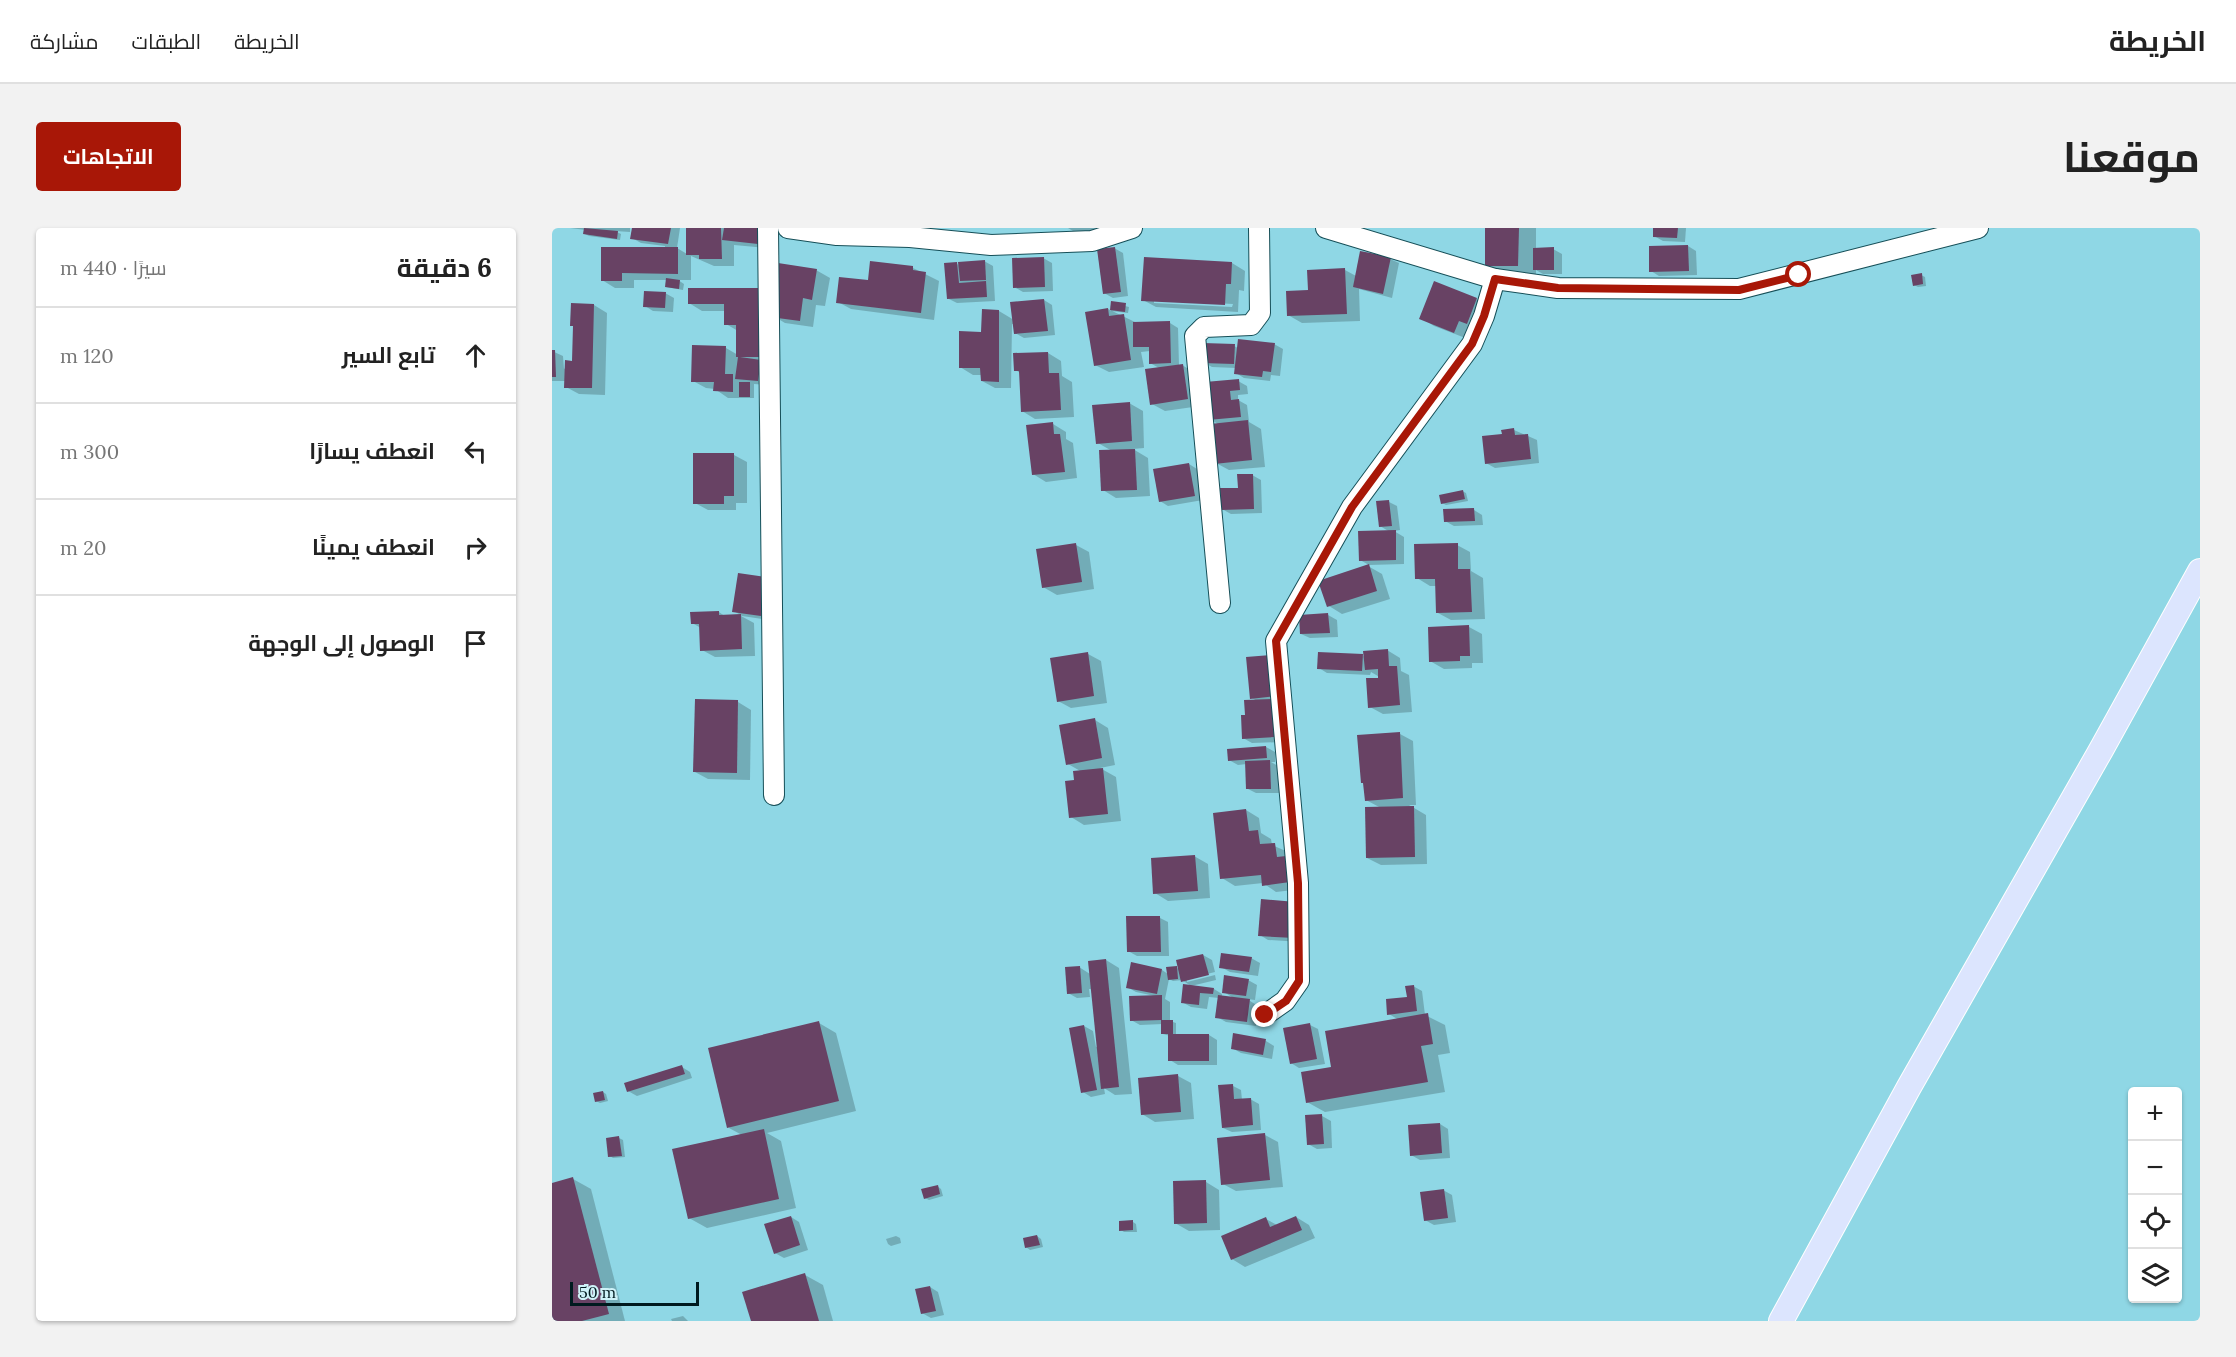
<!DOCTYPE html>
<html lang="ar">
<meta charset="utf-8">
<style>
:root{--surface:#fff;--page:#f2f2f2;--text:#222;--muted:#767676;--line:#e0e0e0;--accent:#a81707}
body{margin:0;font-family:Lora,Cairo,serif;background:var(--page);color:var(--text);direction:rtl}
.controls{position:absolute;right:18px;bottom:18px;display:grid;overflow:hidden;border-radius:6px;box-shadow:0 2px 4px #0004}
.controls button{width:54px;height:54px;display:grid;place-items:center;padding:0;border:0;border-bottom:2px solid var(--line);background:var(--surface);color:var(--text);font:30px sans-serif}
.scale{position:absolute;left:18px;bottom:15px;width:129px;box-sizing:border-box;padding-left:6px;border:3px solid #001a1f;border-top:0;font-size:16px;line-height:21px;white-space:nowrap;color:#001a1f;-webkit-text-stroke:4px #cff2f8;paint-order:stroke}
.stop{position:absolute;width:18px;height:18px;margin:-14px;border:4px solid #a81707;border-radius:50%;background:#fff}
.stop.end{background:#a81707;border-color:#fff;box-shadow:0 2px 6px #0008}
.list{margin:0;padding:0;list-style:none}
h2{display:flex;justify-content:space-between;align-items:center;height:78px;margin:0;padding:0 24px;font-size:26px}
h2 small{font-size:20px;font-weight:400;color:var(--muted)}
.list li{display:grid;grid-template-columns:39px 1fr auto;gap:18px;align-items:center;box-sizing:border-box;height:96px;padding:0 24px;border-top:2px solid var(--line)}
.list b{display:block;font-size:22px;white-space:nowrap}
.list em{font-size:20px;font-style:normal;color:var(--muted)}
.icon{flex:none;width:33px;height:33px;fill:none;stroke:currentColor;stroke-width:2;stroke-linecap:round;stroke-linejoin:round}
.map{position:relative;flex:none;width:1648px;height:1093px;overflow:hidden;direction:ltr;border-radius:6px}
header{display:flex;align-items:center;gap:36px;box-sizing:border-box;height:84px;padding:0 30px;background:var(--surface);border-bottom:2px solid var(--line)}
header strong{font-size:28px}
nav{display:flex;gap:33px;margin-inline-start:auto;font-size:21px}
.intro{display:flex;align-items:center;justify-content:space-between;box-sizing:border-box;height:144px;padding:0 36px}
h1{margin:0;font-size:42px}
.button{padding:15px 27px;border-radius:6px;background:var(--accent);color:#fff;font-size:21px;font-weight:700}
main{display:flex;gap:36px;padding:0 36px}
aside{flex:1;background:var(--surface);border-radius:6px;box-shadow:0 2px 4px #0004}
.map>svg:first-child{display:block}
</style>
<header>
<strong>الخريطة</strong>
<nav><a>الخريطة</a><a>الطبقات</a><a>مشاركة</a></nav>
</header>
<div class="intro"><h1>موقعنا</h1><a class="button">الاتجاهات</a></div>
<main>
<div class="map">
<svg width="1648" height="1093" viewBox="0 0 1648 1093">
<rect width="100%" height="100%" fill="#8fd7e5"/>
<g fill="#0003" fill-rule="evenodd">
<polygon points="18,0 78,0 78,4 63,3 69,6 68,12 37,8 33,6 34,2"/>
<polygon points="82,0 128,0 125,20 135,26 135,0 208,0 214,20 182,17 182,38 162,38 139,28 139,52 126,52 132,56 131,62 114,59 115,52 82,52 82,60 63,60 50,52 113,20 113,18 89,15 80,10"/>
<polygon points="516,0 554,0 554,5 521,3"/>
<polygon points="935,0 984,0 984,21 1001,21 1010,26 1010,46 991,46 984,42 984,48 952,47 934,37"/>
<polygon points="1103,0 1134,0 1133,14 1111,13 1102,8"/>
<polygon points="1136,18 1144,23 1145,47 1107,48 1099,43"/>
<polygon points="562,20 571,25 576,68 561,70 552,65"/>
<polygon points="491,30 500,35 501,63 471,64 462,59"/>
<polygon points="838,31 847,35 840,70 807,61 808,93 750,95 736,87 757,64 756,43 793,42 804,48"/>
<polygon points="432,33 441,38 443,73 405,75 397,71 405,36 408,38"/>
<path d="M 680,35 L 693,43 L 692,63 L 687,62 L 686,84 L 604,79 L 591,72 ZM 602,72 L 681,76 L 680,79 L 602,75 Z"/>
<polygon points="361,40 387,53 382,92 299,81 286,74 317,54"/>
<polygon points="264,42 278,50 273,78 264,77 261,99 233,95 223,89 214,157 202,156 202,170 176,170 163,161 154,160 141,153 174,120 186,127 186,103 174,96 174,83 150,83 137,75 209,61"/>
<polygon points="1369,47 1373,49 1374,58 1366,59 1362,57"/>
<polygon points="113,65 122,70 121,84 101,83 93,78"/>
<polygon points="924,71 937,78 916,111 882,98 869,90"/>
<polygon points="492,72 500,77 503,107 472,110 463,105 462,96 460,96 459,160 443,160 430,153 430,147 421,147 408,139 447,83 462,92"/>
<polygon points="560,75 577,79 576,85 559,83"/>
<polygon points="20,76 42,77 55,85 53,167 27,166 14,159 14,153 0,153 0,123 11,128 12,141 22,134 23,99"/>
<polygon points="556,81 585,95 618,95 626,100 627,138 630,137 643,145 648,178 613,183 600,176 609,141 598,135 598,123 589,124 592,139 557,144 543,137"/>
<polygon points="722,116 731,121 728,148 719,147 718,153 692,150 684,145 684,140 660,139 651,134 682,118 686,120"/>
<polygon points="496,125 509,133 510,148 520,154 522,189 483,191 470,183 468,145 464,142"/>
<polygon points="686,153 695,158 696,166 686,167 686,172 695,177 697,194 709,201 713,239 677,242 664,235 666,196 658,191 655,156"/>
<polygon points="577,175 591,183 592,220 581,221 596,230 598,268 564,270 551,262 560,223 546,215"/>
<polygon points="501,196 514,204 514,211 521,215 525,250 494,254 481,246"/>
<polygon points="962,202 985,212 987,235 943,240 934,235"/>
<polygon points="182,227 195,234 195,275 184,275 184,282 156,282 143,275"/>
<polygon points="637,236 645,241 651,272 616,278 608,273"/>
<polygon points="700,247 709,252 710,285 679,286 670,281"/>
<polygon points="910,263 914,265 916,273 894,277 890,275"/>
<polygon points="837,274 845,278 848,302 842,303 852,309 852,336 817,337 808,332 838,304 828,298"/>
<polygon points="922,282 930,287 931,297 902,298 893,293"/>
<polygon points="524,317 537,324 542,361 505,367 491,359"/>
<polygon points="905,317 918,324 919,343 931,350 933,391 899,392 886,385 885,358 878,358 865,350"/>
<polygon points="816,338 830,346 838,371 790,386 777,378"/>
<polygon points="222,356 217,392 190,388 182,383"/>
<polygon points="167,384 174,389 189,388 202,395 203,428 163,429 150,422 149,400 140,395"/>
<polygon points="776,387 785,392 786,409 758,410 749,406"/>
<polygon points="917,399 930,406 931,435 920,435 920,440 892,441 878,433"/>
<polygon points="835,422 848,430 849,443 857,447 860,484 831,486 818,479 831,451 819,444 818,447 775,445 767,440"/>
<polygon points="536,426 549,433 555,475 519,480 506,473"/>
<polygon points="719,428 730,514 700,515 691,510 694,489 705,473 700,470"/>
<polygon points="186,474 199,482 198,552 156,551 143,544"/>
<polygon points="543,492 556,500 563,537 548,540 564,549 569,593 532,597 519,589 523,553 530,544 516,536"/>
<polygon points="848,506 861,513 864,577 857,577 874,587 875,636 829,637 815,630 829,580 814,572"/>
<polygon points="714,519 723,524 723,534 719,534 726,538 727,565 704,565 696,561 695,536 686,537 677,532"/>
<polygon points="694,582 707,590 709,605 719,611 720,617 736,624 750,661 724,664 711,655 683,658 670,650"/>
<polygon points="642,628 656,636 658,670 616,673 603,665"/>
<polygon points="710,673 750,714 716,712 708,707"/>
<polygon points="608,690 616,694 617,728 585,728 576,723"/>
<polygon points="651,727 660,732 663,744 635,751 635,754 663,747 664,752 639,758 630,752 621,753 617,751 613,771 618,774 618,793 624,795 624,807 657,807 665,812 665,837 626,837 618,832 618,808 611,806 611,796 588,797 579,792 603,768 584,764 575,759 610,742 616,746 625,740 627,741"/>
<polygon points="699,730 708,735 706,748 678,744 669,739"/>
<polygon points="554,732 567,740 580,866 563,867 552,860 553,866 539,869 531,864 532,798 541,803 544,819 546,818 540,761 537,761 538,769 525,770 516,765 527,739 538,746"/>
<polygon points="696,752 705,757 703,772 695,771 706,778 704,798 674,794 665,789 667,770 657,769 655,781 639,779 630,774 632,758 662,761 670,766 670,769 683,771 672,764"/>
<polygon points="861,758 870,763 873,787 893,797 898,825 886,827 893,864 773,884 755,874 781,841 847,792 837,786 856,770"/>
<polygon points="267,795 284,805 304,883 215,905 229,913 244,980 155,1000 137,990 190,907 177,900"/>
<polygon points="758,797 766,801 773,836 747,840 739,835"/>
<polygon points="683,807 714,813 722,818 720,831 689,825 680,820"/>
<polygon points="130,839 138,844 140,850 85,868 76,863"/>
<polygon points="626,848 639,855 642,891 603,894 590,886"/>
<polygon points="681,858 689,862 690,872 698,871 707,876 709,902 680,904 671,900"/>
<polygon points="51,864 54,866 56,873 48,875 44,873"/>
<polygon points="770,888 779,893 780,920 765,921 756,916"/>
<polygon points="888,896 896,901 898,930 868,932 859,927"/>
<polygon points="713,907 726,914 731,959 684,963 671,956"/>
<polygon points="67,910 71,912 73,929 61,930 58,928"/>
<polygon points="21,951 39,961 73,1093 0,1093 0,957"/>
<polygon points="654,954 667,962 668,1002 637,1003 623,995"/>
<polygon points="385,958 389,961 391,968 377,972 373,970"/>
<polygon points="891,962 900,967 904,994 882,997 873,992"/>
<polygon points="239,989 247,994 256,1022 232,1030 223,1025"/>
<polygon points="744,989 757,997 763,1010 693,1039 680,1031 714,991 725,997"/>
<polygon points="581,994 584,996 585,1004 572,1004 569,1002"/>
<polygon points="344,1008 348,1010 349,1015 339,1018 336,1016 334,1011"/>
<polygon points="485,1008 489,1011 491,1019 478,1022 474,1019"/>
<polygon points="253,1047 271,1057 281,1093 200,1093"/>
<polygon points="378,1059 386,1064 392,1087 379,1090 370,1085"/>
<polygon points="131,1088 136,1093 120,1093 119,1091"/>
</g>
<g fill="#684264">
<polygon points="32,0 66,3 65,11 31,6"/>
<polygon points="80,0 119,0 116,16 78,11"/>
<polygon points="134,0 169,0 170,31 147,31 147,27 134,27"/>
<polygon points="172,0 208,0 206,16 170,12"/>
<polygon points="933,0 967,0 966,38 933,38"/>
<polygon points="1101,0 1126,0 1125,10 1101,9"/>
<polygon points="1136,17 1137,43 1097,44 1097,18"/>
<polygon points="49,19 126,19 126,46 70,45 70,53 49,53"/>
<polygon points="563,19 569,64 551,66 545,21"/>
<polygon points="1002,19 1002,42 981,42 981,20"/>
<polygon points="808,23 839,29 831,66 801,59"/>
<polygon points="492,29 493,59 461,60 460,30"/>
<polygon points="592,29 680,34 679,56 674,56 673,77 589,73"/>
<polygon points="433,32 434,52 408,53 406,34"/>
<polygon points="318,33 361,38 361,42 374,44 369,85 284,75 287,49 316,52"/>
<polygon points="405,34 407,55 434,53 435,69 395,71 392,35"/>
<polygon points="226,35 265,41 260,72 251,70 248,93 218,89"/>
<polygon points="793,40 795,86 735,88 734,63 756,62 755,42"/>
<polygon points="1370,45 1371,56 1361,58 1359,47"/>
<polygon points="114,50 128,52 127,61 113,59"/>
<polygon points="882,53 925,70 915,96 907,93 902,105 867,91"/>
<polygon points="136,60 210,60 210,129 188,129 209,132 206,153 183,151 186,129 184,129 184,97 172,97 172,76 136,76"/>
<polygon points="92,63 114,64 113,80 91,79"/>
<polygon points="492,71 496,103 462,106 458,74"/>
<polygon points="559,73 574,75 573,84 558,82"/>
<polygon points="19,75 42,76 40,160 12,160 13,132 20,133 21,98 18,98"/>
<polygon points="556,80 557,88 572,86 579,132 542,138 533,84"/>
<polygon points="430,81 447,82 447,154 429,153 428,140 407,140 407,103 429,104"/>
<polygon points="618,93 619,135 597,136 597,119 581,119 581,94"/>
<polygon points="686,111 723,115 719,144 711,143 710,149 682,146"/>
<polygon points="651,115 683,116 682,136 650,135"/>
<polygon points="140,117 174,118 173,146 181,146 181,164 161,163 162,154 139,154"/>
<polygon points="0,122 3,122 4,149 0,149"/>
<polygon points="496,124 497,145 507,145 509,182 469,184 467,143 462,143 461,125"/>
<polygon points="631,136 636,171 598,177 593,141"/>
<polygon points="687,151 688,162 678,163 679,172 687,171 689,189 656,192 653,154"/>
<rect x="187" y="154" width="11" height="15"/>
<polygon points="578,174 580,213 544,216 540,177"/>
<polygon points="696,192 700,232 662,236 658,196"/>
<polygon points="501,194 502,206 508,206 513,244 480,247 474,197"/>
<polygon points="962,200 963,207 976,206 979,231 933,236 930,208 950,206 949,202"/>
<polygon points="583,221 585,262 549,263 547,222"/>
<polygon points="141,225 182,225 182,268 172,268 172,276 141,276"/>
<polygon points="637,235 643,268 607,274 601,241"/>
<polygon points="685,246 701,246 702,281 669,282 668,260 686,260"/>
<polygon points="911,262 913,271 889,276 887,267"/>
<polygon points="837,272 840,298 827,299 824,273"/>
<polygon points="922,280 923,293 892,294 891,281"/>
<polygon points="844,302 844,332 807,333 806,303"/>
<polygon points="524,315 530,354 490,360 484,321"/>
<polygon points="906,315 906,341 918,341 920,384 884,385 883,351 863,351 862,316"/>
<polygon points="817,336 825,363 775,379 766,353"/>
<polygon points="186,345 214,349 209,388 180,384"/>
<polygon points="167,383 167,387 189,386 190,421 148,423 147,396 139,396 138,384"/>
<polygon points="776,385 778,405 748,406 747,387"/>
<polygon points="917,397 918,428 908,428 908,433 877,434 876,399"/>
<polygon points="836,421 837,438 845,438 848,477 816,480 814,450 826,450 826,441 813,442 811,423"/>
<polygon points="536,424 542,468 505,474 498,430"/>
<polygon points="766,424 811,426 810,443 765,441"/>
<polygon points="719,427 724,468 698,471 694,429"/>
<polygon points="143,471 186,472 185,545 141,544"/>
<polygon points="720,471 722,509 690,511 689,487 693,487 692,472"/>
<polygon points="543,490 550,530 514,537 507,497"/>
<polygon points="848,504 851,570 813,573 811,555 809,555 805,507"/>
<polygon points="714,518 715,530 676,533 675,521"/>
<polygon points="718,532 719,561 694,561 693,533"/>
<polygon points="551,540 556,586 517,590 513,553 522,552 521,543"/>
<polygon points="862,578 863,629 814,630 813,579"/>
<polygon points="694,581 697,603 706,602 708,616 723,615 725,629 734,628 738,654 710,658 709,647 668,651 661,585"/>
<polygon points="643,627 646,663 601,666 599,630"/>
<polygon points="709,671 744,674 742,710 706,708"/>
<polygon points="574,688 608,688 609,724 575,724"/>
<polygon points="669,725 700,729 697,744 667,740"/>
<polygon points="651,726 657,747 629,754 624,732"/>
<polygon points="554,731 567,859 549,861 536,733"/>
<polygon points="579,734 610,741 605,766 574,760"/>
<polygon points="528,738 530,765 515,766 513,739"/>
<polygon points="625,738 626,751 616,752 614,739"/>
<polygon points="672,747 697,751 694,768 670,765"/>
<polygon points="631,756 662,760 661,766 648,765 647,777 629,775"/>
<polygon points="862,757 865,783 835,787 834,771 855,769 853,758"/>
<polygon points="610,767 610,792 578,793 577,768"/>
<polygon points="666,767 698,771 695,794 663,790"/>
<polygon points="876,785 881,816 869,818 876,854 754,875 749,844 779,839 773,803"/>
<polygon points="609,792 621,792 621,806 657,806 657,833 616,833 616,806 609,806"/>
<polygon points="267,793 287,873 175,900 156,820"/>
<polygon points="758,795 765,831 738,836 731,800"/>
<polygon points="532,797 545,862 529,865 517,800"/>
<polygon points="681,805 714,811 711,827 679,821"/>
<polygon points="130,837 133,846 75,864 72,855"/>
<polygon points="626,846 629,884 589,887 586,850"/>
<polygon points="681,856 682,871 699,870 701,897 670,900 666,857"/>
<polygon points="51,863 53,872 43,874 41,865"/>
<polygon points="770,886 772,916 755,917 753,887"/>
<polygon points="888,895 890,925 858,928 856,897"/>
<polygon points="212,901 227,971 136,991 120,921"/>
<polygon points="713,905 718,952 669,957 665,910"/>
<polygon points="67,908 70,928 56,929 54,910"/>
<polygon points="21,949 57,1086 30,1093 0,1093 0,955"/>
<polygon points="654,952 655,995 622,996 621,953"/>
<polygon points="386,957 388,966 372,971 369,961"/>
<polygon points="892,961 896,990 872,993 868,964"/>
<polygon points="239,988 248,1017 222,1026 212,996"/>
<polygon points="744,988 750,1002 679,1032 669,1008 714,989 718,999"/>
<polygon points="581,992 581,1002 567,1003 567,993"/>
<polygon points="485,1007 488,1017 473,1020 471,1010"/>
<polygon points="253,1045 267,1093 199,1093 190,1064"/>
<polygon points="378,1058 384,1083 369,1086 363,1061"/>
</g>
<g fill="none" stroke-linecap="round" stroke-linejoin="round">
<g stroke="#164f58" stroke-width="22">
<g id="minor">
<polyline points="216,0 222,567"/>
<polyline points="236,0 285,7 358,9 439,17 540,13 580,0"/>
<polyline points="774,0 943,51 1006,60 1187,61 1426,0"/>
<polyline points="668,375 643,108 652,99 699,97 708,85 707,0"/>
<polyline points="713,787 733,773 747,753 746,655 724,413 800,279 920,116 932,88 943,51"/>
</g>
</g>
<g stroke="#fff" stroke-width="26">
<polyline id="major" points="1229,1093 1357,859 1549,522 1648,343"/>
</g>
<use href="#minor" stroke="#fff" stroke-width="20"/>
<use href="#major" stroke="#dce5fe" stroke-width="24"/>
</g>
<g fill="none" stroke-linecap="round" stroke-linejoin="round">
<polyline stroke="#a81707" stroke-width="8" points="713,787 734,773 747,753 746,655 724,413 800,279 920,116 932,88 943,51 1006,60 1187,62 1247,47"/>
</g>
</svg>
<div class="controls">
<button>+</button>
<button>−</button>
<button><svg class="icon" aria-label="locate" viewBox="0 0 24 24"><circle cx="12" cy="12" r="6"/><path d="M12 2v4M12 18v4M2 12h4M18 12h4"/></svg></button>
<button><svg class="icon" aria-label="layers" viewBox="0 0 24 24"><path d="M12 4l9 5-9 5-9-5zM3 14l9 5 9-5"/></svg></button>
</div>
<div class="scale">50 m</div>
<div class="stop" style="left:1247px;top:47px"></div>
<div class="stop end" style="left:713px;top:787px"></div>
</div>
<aside>
<h2>6 دقيقة<small>سيرًا · 440 m</small></h2>
<ul class="list">
<li><svg class="icon" aria-label="ahead" viewBox="0 0 24 24"><path d="M12 20V5M6 11l6-6 6 6"/></svg><div><b>تابع السير</b></div><em>120 m</em></li>
<li><svg class="icon" aria-label="left" viewBox="0 0 24 24"><path d="M17 20v-9H6M10 6l-5 5 5 5"/></svg><div><b>انعطف يسارًا</b></div><em>300 m</em></li>
<li><svg class="icon" aria-label="right" viewBox="0 0 24 24"><path d="M7 20v-9h11M14 6l5 5-5 5"/></svg><div><b>انعطف يمينًا</b></div><em>20 m</em></li>
<li><svg class="icon" aria-label="arrive" viewBox="0 0 24 24"><path d="M6 21V4h12l-3 4 3 4H6"/></svg><div><b>الوصول إلى الوجهة</b></div></li>
</ul>
</aside>
</main>
